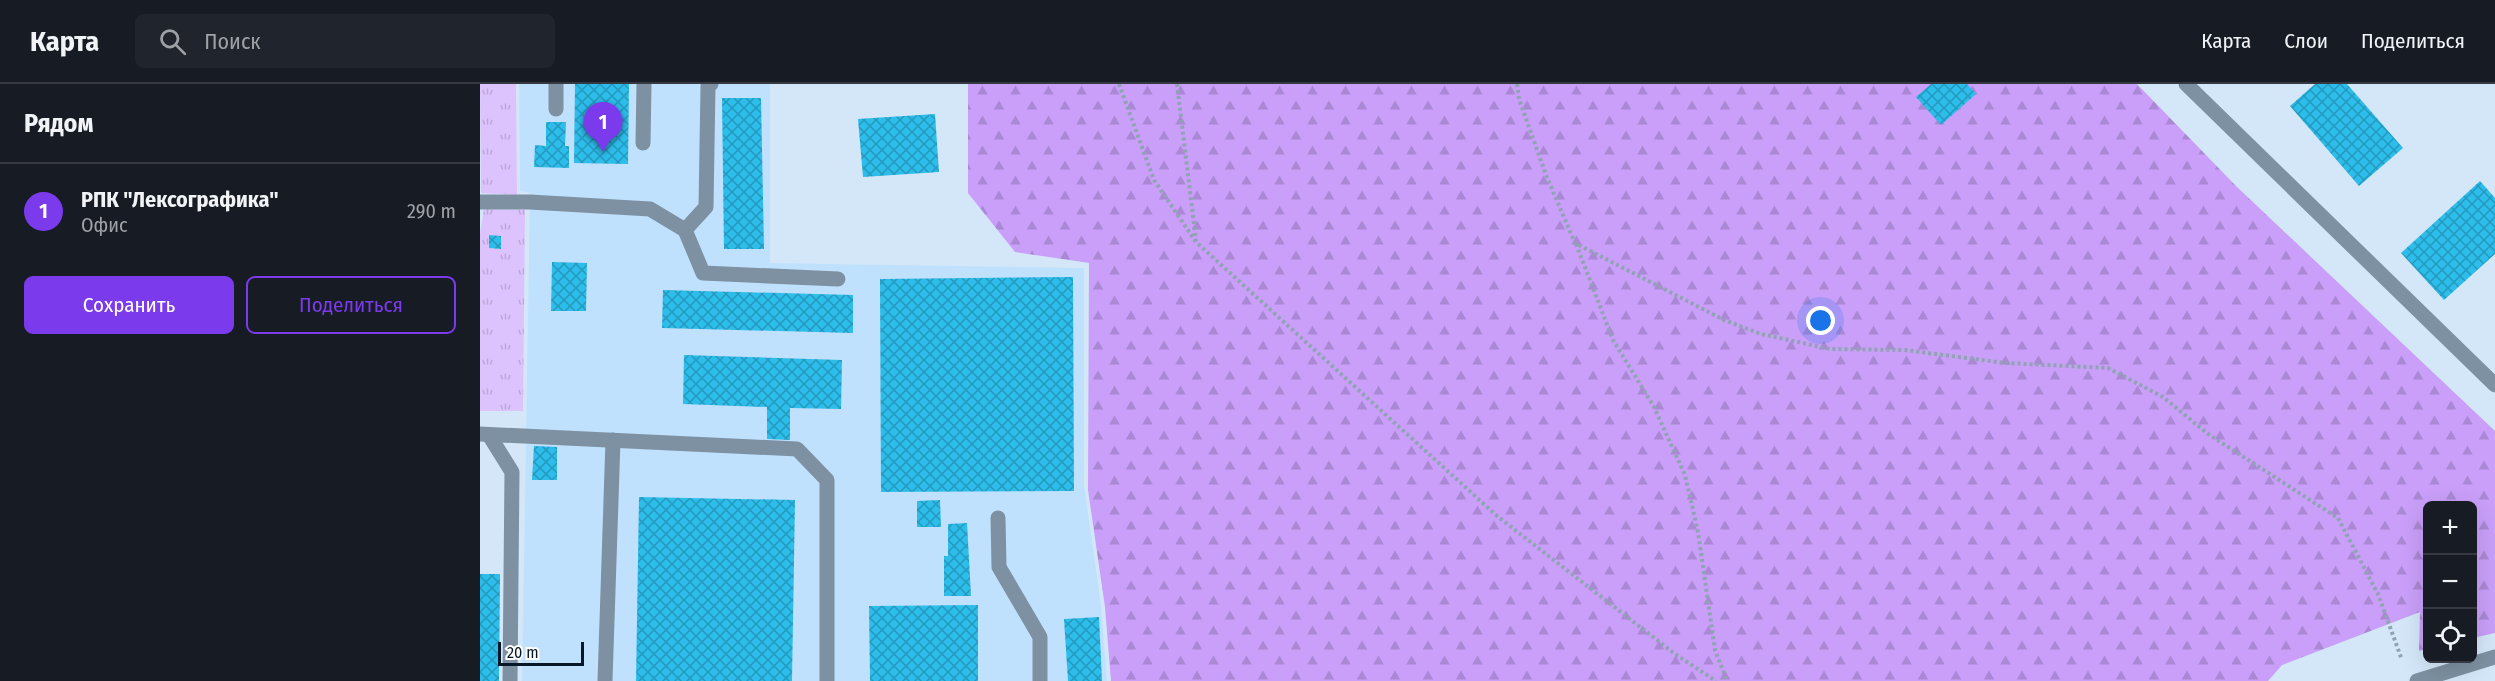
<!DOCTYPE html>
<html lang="ru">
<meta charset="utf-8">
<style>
:root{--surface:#171b24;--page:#20242c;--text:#f1f3f6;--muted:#9ea1a6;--line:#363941;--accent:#7c3aed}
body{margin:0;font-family:"Fira Sans Condensed",sans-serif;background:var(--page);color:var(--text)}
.controls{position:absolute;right:18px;bottom:18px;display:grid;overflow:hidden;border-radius:9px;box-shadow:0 6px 24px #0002}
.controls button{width:54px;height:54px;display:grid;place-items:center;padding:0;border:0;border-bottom:2px solid var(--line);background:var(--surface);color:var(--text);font:30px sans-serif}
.scale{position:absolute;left:18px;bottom:15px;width:86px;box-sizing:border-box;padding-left:6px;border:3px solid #061827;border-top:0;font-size:16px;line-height:21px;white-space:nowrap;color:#061827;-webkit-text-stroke:4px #fff;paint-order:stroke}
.you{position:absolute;left:1341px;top:237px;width:21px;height:21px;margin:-15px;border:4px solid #fff;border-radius:50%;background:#1a73e8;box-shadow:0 0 0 9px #1a73e833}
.badge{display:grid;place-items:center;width:39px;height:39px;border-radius:50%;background:var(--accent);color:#fff;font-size:20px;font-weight:700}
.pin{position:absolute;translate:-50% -50px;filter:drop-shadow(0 2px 3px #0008)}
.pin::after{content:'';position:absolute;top:32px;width:21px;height:18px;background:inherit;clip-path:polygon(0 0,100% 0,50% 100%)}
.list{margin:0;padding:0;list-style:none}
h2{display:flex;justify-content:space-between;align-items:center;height:78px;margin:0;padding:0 24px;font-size:26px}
h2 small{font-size:20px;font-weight:400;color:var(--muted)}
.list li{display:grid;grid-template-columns:39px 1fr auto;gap:18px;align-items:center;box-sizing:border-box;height:96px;padding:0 24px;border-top:2px solid var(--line)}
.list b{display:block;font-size:22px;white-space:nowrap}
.list p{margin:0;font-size:20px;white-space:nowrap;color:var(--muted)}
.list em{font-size:20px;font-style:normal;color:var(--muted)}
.actions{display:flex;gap:12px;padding:18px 24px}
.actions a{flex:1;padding:14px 0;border:2px solid var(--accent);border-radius:9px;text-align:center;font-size:21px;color:var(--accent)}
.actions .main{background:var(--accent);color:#fff}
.icon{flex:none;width:33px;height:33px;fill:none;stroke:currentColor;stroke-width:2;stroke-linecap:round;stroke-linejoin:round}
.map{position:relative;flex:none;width:2015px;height:597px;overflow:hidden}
header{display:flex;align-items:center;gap:36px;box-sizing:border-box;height:84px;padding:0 30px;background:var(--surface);border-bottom:2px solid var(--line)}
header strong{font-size:28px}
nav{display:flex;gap:33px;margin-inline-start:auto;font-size:21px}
.search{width:420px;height:54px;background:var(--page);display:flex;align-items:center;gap:15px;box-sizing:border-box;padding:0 21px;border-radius:9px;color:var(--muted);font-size:22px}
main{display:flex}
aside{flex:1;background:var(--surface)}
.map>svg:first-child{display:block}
</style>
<header>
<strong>Карта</strong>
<div class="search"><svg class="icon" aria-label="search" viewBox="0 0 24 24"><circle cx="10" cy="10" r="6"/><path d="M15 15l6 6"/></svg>Поиск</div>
<nav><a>Карта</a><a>Слои</a><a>Поделиться</a></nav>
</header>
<main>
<aside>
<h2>Рядом<small></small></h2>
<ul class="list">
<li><span class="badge">1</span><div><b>РПК &quot;Лексографика&quot;</b><p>Офис</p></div><em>290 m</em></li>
</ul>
<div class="actions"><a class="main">Сохранить</a><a>Поделиться</a></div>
</aside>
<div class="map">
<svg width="2015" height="597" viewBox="0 0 2015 597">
<defs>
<pattern id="grass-tufts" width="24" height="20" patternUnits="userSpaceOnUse" patternTransform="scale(1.5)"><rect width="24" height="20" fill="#ddc3fd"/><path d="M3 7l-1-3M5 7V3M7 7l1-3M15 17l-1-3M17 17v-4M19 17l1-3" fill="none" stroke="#bca7d9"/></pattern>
<pattern id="forest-firs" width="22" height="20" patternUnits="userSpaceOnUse" patternTransform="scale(1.5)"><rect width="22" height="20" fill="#c99ff9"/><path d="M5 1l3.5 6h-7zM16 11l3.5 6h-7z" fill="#ab88d5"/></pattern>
<pattern id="building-cross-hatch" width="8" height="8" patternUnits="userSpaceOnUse" patternTransform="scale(1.5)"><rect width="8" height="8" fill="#2dbdeb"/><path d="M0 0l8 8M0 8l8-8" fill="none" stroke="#2499be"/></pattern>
</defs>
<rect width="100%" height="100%" fill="#d4e7f8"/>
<polygon fill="#c0e1fd" points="39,0 290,0 290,179 604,184 604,401 621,521 627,597 42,597 50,109 40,107"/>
<g fill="url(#grass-tufts)">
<polygon points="0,0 36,0 37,111 1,109"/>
<polygon points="4,125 45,126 43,327 0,327 0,149"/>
</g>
<polygon fill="url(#forest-firs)" points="488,0 1657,0 1756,102 2015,347 2015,549 1993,554 1992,422 1948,422 1947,565 1939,567 1940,528 1802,581 1788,597 631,597 625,523 608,406 609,179 535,168 488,109"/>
<g fill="url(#building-cross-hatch)">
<polygon points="95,0 149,0 148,80 94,79"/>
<polygon points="1451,0 1487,0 1496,10 1461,41 1436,13"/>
<polygon points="1835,0 1867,0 1923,64 1879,102 1810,22"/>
<polygon points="242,14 281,14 284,165 244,165"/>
<polygon points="455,30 459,88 383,93 378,35"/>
<polygon points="66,38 86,38 85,62 89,62 89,84 54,83 55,61 66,62"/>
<polygon points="2000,97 2015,114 2015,170 1964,216 1921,169"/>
<polygon points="9,151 21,152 21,165 9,164"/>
<polygon points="72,178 107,179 106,227 71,227"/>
<polygon points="593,193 594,407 401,408 400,195"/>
<polygon points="183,206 373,211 373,249 182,244"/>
<polygon points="204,271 362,276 361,325 310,324 310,356 287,355 287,323 203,320"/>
<polygon points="54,362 77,363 77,396 52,396"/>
<polygon points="159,413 315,416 312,597 156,597"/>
<polygon points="460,416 461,443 437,443 437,417"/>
<polygon points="487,439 491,512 464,512 464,472 468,472 468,440"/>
<polygon points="0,490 20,490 19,597 0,597"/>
<polygon points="498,521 498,597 390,597 389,522"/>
<polygon points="619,533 622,597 588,597 584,535"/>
</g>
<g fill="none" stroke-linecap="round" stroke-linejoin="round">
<g stroke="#90a3b3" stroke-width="4" stroke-dasharray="3 3" stroke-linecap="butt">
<polyline points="639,0 674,96 716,158 1017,432 1195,570 1236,597"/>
<polyline points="697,0 716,157"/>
<polyline points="1037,0 1039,15 1066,91 1095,159 1244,236 1281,250 1350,265 1425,266 1525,279 1628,284 1683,313 1728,350 1858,434 1898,510 1922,576"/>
<polyline points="1096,160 1133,256 1174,323 1205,391 1218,448 1235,566 1247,597"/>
</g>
<g stroke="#7d91a2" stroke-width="15">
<polyline points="1706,0 2015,301"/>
<polyline points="76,25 76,0"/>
<polyline points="163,59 164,0"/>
<polyline points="0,118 50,118 170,125 205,146 223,189 358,195"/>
<polyline points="205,146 226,123 228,2 231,0"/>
<polyline points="0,350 317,365 347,396 347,597"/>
<polyline points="9,351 32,388 30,597"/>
<polyline points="518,434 519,483 560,553 560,597"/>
<polyline points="125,597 133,356"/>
<polyline points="1937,597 2015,573"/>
</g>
</g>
</svg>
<div class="controls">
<button>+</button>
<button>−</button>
<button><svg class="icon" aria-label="locate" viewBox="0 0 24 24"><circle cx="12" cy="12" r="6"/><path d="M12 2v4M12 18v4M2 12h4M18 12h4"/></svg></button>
</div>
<div class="scale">20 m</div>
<div class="you"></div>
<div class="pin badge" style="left:123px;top:68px">1</div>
</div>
</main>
